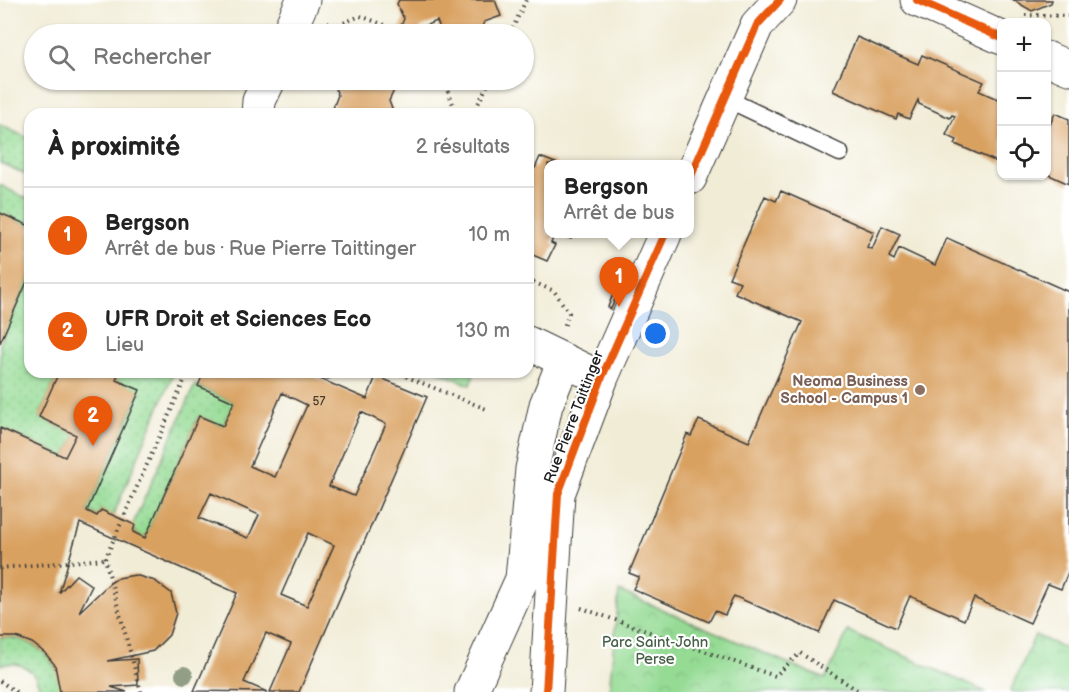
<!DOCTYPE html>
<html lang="fr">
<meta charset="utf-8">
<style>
:root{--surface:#fff;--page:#f2f2f2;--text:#222;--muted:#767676;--line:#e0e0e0;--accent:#ea580c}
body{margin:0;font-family:"Balsamiq Sans",sans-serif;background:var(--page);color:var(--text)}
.controls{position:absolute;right:18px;top:18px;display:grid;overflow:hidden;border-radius:12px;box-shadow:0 2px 4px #0004}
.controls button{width:54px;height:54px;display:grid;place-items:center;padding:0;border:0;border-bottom:2px solid var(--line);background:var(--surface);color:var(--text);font:30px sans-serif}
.you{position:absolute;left:656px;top:334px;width:21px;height:21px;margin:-15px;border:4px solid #fff;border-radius:50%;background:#1a73e8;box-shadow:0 0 0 9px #1a73e833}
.badge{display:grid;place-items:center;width:39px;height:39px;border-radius:50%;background:var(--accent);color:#fff;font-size:20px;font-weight:700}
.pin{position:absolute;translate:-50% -50px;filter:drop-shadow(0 2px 3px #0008)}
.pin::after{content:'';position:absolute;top:32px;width:21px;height:18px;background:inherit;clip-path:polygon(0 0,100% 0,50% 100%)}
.popup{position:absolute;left:544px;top:160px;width:150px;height:78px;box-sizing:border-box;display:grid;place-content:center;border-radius:12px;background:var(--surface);filter:drop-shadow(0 2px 4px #0005);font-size:20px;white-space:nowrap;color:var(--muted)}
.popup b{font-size:22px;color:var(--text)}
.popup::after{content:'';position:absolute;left:50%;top:100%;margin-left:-12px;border:12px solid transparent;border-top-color:var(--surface)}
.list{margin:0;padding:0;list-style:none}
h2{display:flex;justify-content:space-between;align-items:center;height:78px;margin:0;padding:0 24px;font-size:26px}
h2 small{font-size:20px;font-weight:400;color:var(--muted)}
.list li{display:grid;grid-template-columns:39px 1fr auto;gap:18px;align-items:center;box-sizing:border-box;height:96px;padding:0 24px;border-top:2px solid var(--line)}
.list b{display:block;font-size:22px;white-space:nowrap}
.list p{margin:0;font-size:20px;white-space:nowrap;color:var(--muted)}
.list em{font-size:20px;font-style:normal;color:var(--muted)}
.icon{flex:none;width:33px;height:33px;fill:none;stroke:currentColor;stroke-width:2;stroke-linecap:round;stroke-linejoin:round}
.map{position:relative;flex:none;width:1069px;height:692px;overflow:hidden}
.search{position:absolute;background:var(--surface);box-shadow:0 2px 4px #0004;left:24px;top:24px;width:510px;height:66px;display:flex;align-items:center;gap:15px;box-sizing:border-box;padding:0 21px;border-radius:33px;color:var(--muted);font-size:22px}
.panel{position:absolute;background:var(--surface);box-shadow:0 2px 4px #0004;left:24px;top:108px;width:510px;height:270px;border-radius:18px}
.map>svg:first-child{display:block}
</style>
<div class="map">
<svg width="1069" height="692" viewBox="0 0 1069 692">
<defs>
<pattern id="grass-dots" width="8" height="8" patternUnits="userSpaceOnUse" patternTransform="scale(1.5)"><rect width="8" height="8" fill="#95db94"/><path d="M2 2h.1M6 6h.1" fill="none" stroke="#80bb7f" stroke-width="1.8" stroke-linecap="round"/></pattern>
<pattern id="park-crowns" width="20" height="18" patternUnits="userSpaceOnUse" patternTransform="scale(1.5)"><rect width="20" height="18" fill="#95db94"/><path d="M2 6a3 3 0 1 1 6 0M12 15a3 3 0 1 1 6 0" fill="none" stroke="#80bb7f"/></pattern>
</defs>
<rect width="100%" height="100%" fill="#fff"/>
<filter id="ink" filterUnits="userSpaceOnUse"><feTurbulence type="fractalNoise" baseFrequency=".0167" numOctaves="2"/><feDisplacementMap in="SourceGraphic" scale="12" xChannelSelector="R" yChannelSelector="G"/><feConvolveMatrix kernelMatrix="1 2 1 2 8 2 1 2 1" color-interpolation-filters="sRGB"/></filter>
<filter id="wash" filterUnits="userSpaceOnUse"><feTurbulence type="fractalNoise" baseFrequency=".008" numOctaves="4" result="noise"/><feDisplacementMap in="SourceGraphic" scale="24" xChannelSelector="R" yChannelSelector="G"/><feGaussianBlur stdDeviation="1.35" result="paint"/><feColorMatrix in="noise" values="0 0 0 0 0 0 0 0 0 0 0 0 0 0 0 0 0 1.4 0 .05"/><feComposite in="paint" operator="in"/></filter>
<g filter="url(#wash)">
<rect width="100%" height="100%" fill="#f1ecd6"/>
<g fill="url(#grass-dots)" stroke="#587c58" stroke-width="1.5">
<polygon points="0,125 30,139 30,176 0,163"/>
<polygon points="0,185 25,198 30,197 30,226 0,213"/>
<polygon points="30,275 30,372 59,372 39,417 76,435 65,457 0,428 0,343"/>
<polygon points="119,372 174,372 113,516 101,510 97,516 87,511 140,391 116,380"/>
<polygon points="439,372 475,372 470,385"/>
<polygon points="195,385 234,402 223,426 199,416 145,538 133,532 133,524"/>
<path d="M 0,637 C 32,637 61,657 60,692 L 40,692 C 38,670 20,660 0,665 Z"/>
</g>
<g fill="url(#park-crowns)" stroke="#587c58" stroke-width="1.5">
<polygon points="619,591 825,679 848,631 986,692 609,692"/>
<polygon points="1035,635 1069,650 1069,692 1010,692"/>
</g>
<g id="blocks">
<g fill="#d9a160" fill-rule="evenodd">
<polygon points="399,0 495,0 501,16 484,22 479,34 442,34 437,21 421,27 418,34 397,34 404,19 397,4"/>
<polygon points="1013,0 1052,0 1051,3 1032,11"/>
<polygon points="857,37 918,64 922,55 984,82 979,91 1002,101 1002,164 955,144 957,140 946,135 955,116 952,115 950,118 919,104 918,100 909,119 898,114 896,119 833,91"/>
<polygon points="332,80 413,80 396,86 389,101 394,114 338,114 332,111 338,95"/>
<polygon points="1055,113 1069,119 1069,184 1047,174 1047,132"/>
<polygon points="540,157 558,164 548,164 548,234 555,234 551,243 555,245 547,261 528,253 528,165 535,168"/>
<polygon points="781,191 874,232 867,247 872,249 882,226 900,234 889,257 894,260 899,248 935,265 947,238 1069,292 1069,570 1061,589 1048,584 1030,623 974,598 964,620 910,596 896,628 834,600 819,633 734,596 725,615 715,611 709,622 633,589 639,577 629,573 687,434 691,436 699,420 749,442 802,322 735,293 740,282 729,278 765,196 776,201"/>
<polygon points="0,213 30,226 30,275 0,343"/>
<polygon points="559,234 573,234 571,239"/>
<polygon points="615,289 618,292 611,309 608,307"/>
<path d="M 59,372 L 119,372 L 116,380 L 140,390 L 87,511 L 97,516 L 101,510 L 135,525 L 133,532 L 145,538 L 199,416 L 223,426 L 234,402 L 198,386 L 204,372 L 304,372 L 367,399 L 376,376 L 427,397 L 299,692 L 270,692 L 291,644 L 266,633 L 244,682 L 267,692 L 194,691 L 237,593 L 80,523 L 59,593 L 76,575 L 92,586 L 79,612 L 109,584 L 118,578 L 135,575 L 155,581 L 171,593 L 176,613 L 169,635 L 153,651 L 107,661 L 137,659 L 138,685 L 111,687 L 127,692 L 60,692 L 55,665 L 45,653 L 32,643 L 16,637 L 0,637 L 0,428 L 65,457 L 76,435 L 39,417 ZM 282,393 L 307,405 L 275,477 L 250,466 ZM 361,412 L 386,424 L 354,496 L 329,486 ZM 211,493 L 259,515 L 248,538 L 199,518 ZM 308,533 L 334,545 L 307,606 L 281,595 Z"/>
</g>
</g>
</g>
<g filter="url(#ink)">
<use href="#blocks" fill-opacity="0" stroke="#3c3b38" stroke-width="1.5"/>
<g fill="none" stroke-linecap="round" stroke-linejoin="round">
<g stroke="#3c3b38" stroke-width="19">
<polyline id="lane" points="725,98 840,153"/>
</g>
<g stroke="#3c3b38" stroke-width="35">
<g id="street">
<polyline points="917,0 1002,38"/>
<polyline points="288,34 303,0"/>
<polyline points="1046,58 1069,68"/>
<polyline points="258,114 259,101 269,80"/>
<polyline points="690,178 757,25 780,0"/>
<polyline points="528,343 584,370"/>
<polyline points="471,692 522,579 532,469 546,405 564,361"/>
<polyline points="546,692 558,494 602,377 665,234"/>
</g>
</g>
<g stroke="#3c3b38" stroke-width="4" stroke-dasharray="1.5 4.5" stroke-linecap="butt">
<polyline points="1025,15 1069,16"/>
<polyline points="327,23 336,26 360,16 385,25"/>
<polyline points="510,34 526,0"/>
<polyline points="443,80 457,114"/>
<polyline points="473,114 490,80"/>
<polyline points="528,280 554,291 569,313 564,327"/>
<polyline points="327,372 330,383"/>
<polyline points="395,372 489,410"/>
<polyline points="0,568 105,559"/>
<polyline points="581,608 775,676 800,653 860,692"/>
<polyline points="0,681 16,692"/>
<polyline points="141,692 105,559 188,372"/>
</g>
<use href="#lane" stroke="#fff" stroke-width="16"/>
<use href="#street" stroke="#fff" stroke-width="33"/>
<g stroke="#fff" stroke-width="11">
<g id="cycleway">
<polyline points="917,0 1002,38"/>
<polyline points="690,178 757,25 780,0"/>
<polyline points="546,692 558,494 602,377 665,234"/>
</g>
</g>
<use href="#cycleway" stroke="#e8590c" stroke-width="8"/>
</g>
<circle fill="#939e87" cx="184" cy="675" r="9"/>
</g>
<circle fill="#8d6e63" stroke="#fff" stroke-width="2" cx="920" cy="390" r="6"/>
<g text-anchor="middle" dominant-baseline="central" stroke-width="4.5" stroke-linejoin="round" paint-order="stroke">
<g font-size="12" fill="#4b3d2d">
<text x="319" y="401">57</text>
</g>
<g font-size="15" font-weight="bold" fill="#785e54" stroke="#fff" text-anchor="end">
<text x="908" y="381">Neoma Business<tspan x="908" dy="17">School - Campus 1</tspan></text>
</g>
<g font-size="15" fill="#1c1c1c" stroke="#fff">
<text transform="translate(574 417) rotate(-69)">Rue Pierre Taittinger</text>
</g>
<g font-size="15" fill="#465f46" stroke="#fff">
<text x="655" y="642">Parc Saint-John<tspan x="655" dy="17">Perse</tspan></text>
</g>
</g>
</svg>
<div class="controls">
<button>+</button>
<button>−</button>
<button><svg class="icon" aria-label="locate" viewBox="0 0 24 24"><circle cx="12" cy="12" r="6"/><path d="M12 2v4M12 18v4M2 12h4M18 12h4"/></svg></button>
</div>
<div class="you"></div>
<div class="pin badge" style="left:619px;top:307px">1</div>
<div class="popup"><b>Bergson</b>Arrêt de bus</div>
<div class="pin badge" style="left:93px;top:446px">2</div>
<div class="search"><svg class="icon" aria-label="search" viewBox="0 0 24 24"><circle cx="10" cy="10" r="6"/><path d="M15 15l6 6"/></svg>Rechercher</div>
<section class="panel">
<h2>À proximité<small>2 résultats</small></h2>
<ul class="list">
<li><span class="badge">1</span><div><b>Bergson</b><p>Arrêt de bus · Rue Pierre Taittinger</p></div><em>10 m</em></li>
<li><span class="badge">2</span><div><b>UFR Droit et Sciences Eco</b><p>Lieu</p></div><em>130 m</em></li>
</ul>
</section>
</div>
